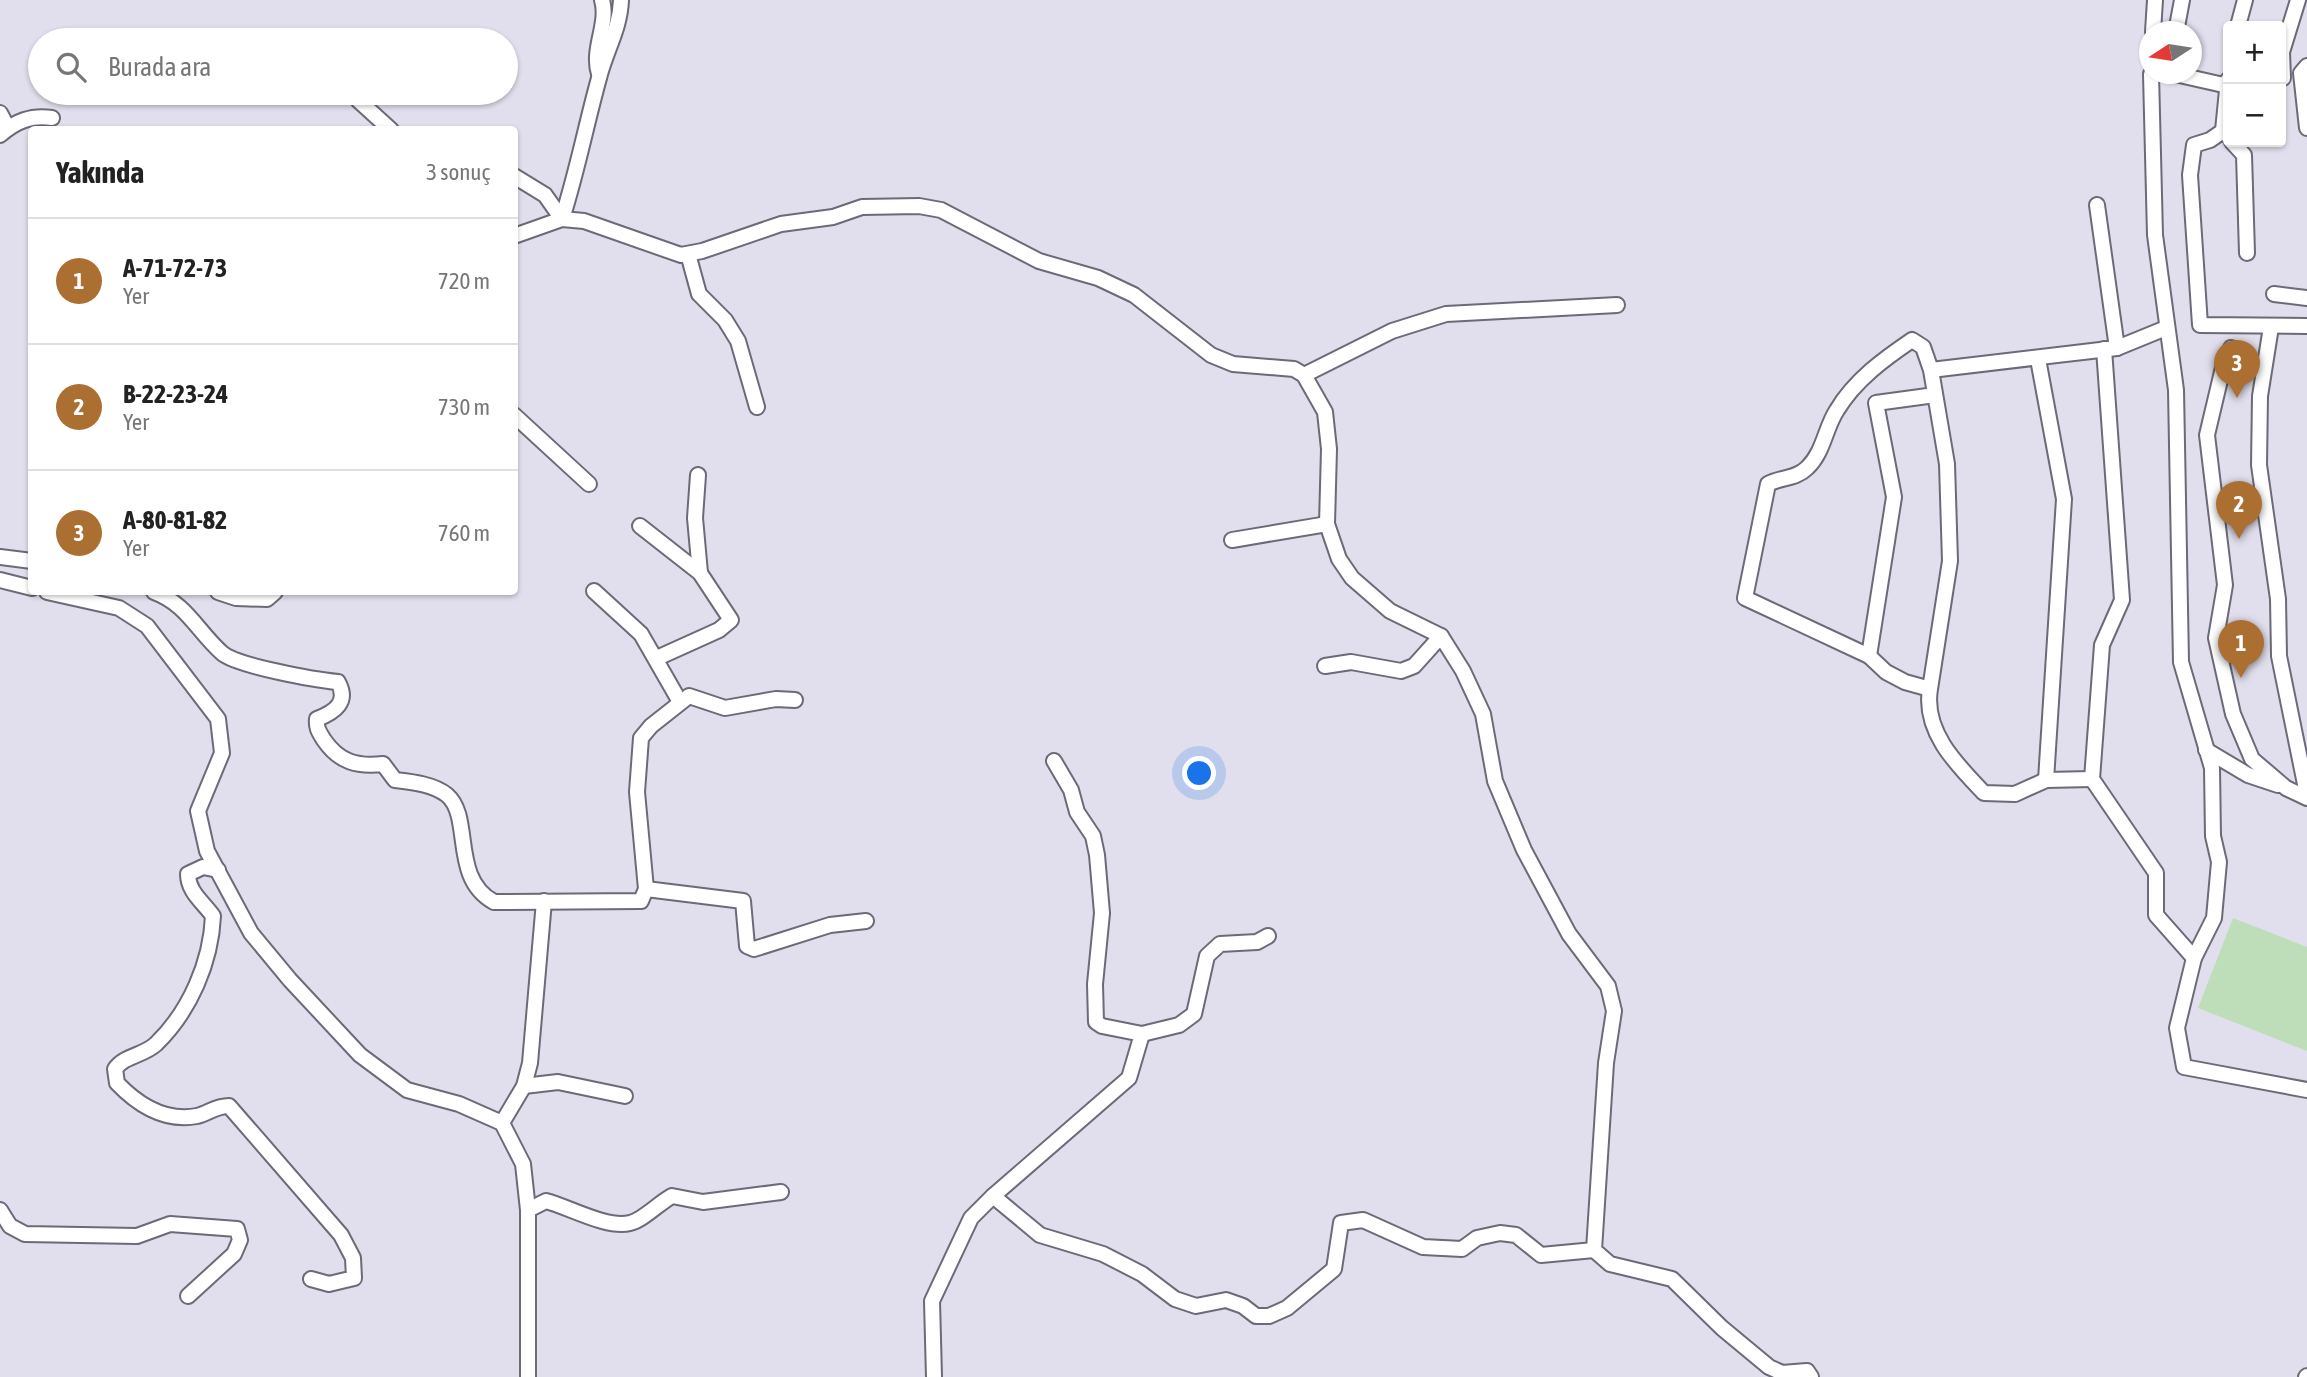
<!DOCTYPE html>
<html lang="tr">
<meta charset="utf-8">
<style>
:root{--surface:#fff;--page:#f6f6f6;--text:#222;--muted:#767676;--line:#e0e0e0;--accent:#ab6f31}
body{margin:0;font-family:"Asap Condensed",sans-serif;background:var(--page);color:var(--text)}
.controls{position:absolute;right:21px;top:21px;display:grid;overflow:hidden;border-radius:7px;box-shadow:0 2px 5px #0004}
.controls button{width:63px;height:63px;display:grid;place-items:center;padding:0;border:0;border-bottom:2px solid var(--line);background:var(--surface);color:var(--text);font:35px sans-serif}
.compass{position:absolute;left:2139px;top:21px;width:63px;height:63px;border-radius:50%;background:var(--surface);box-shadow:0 2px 5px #0004;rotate:258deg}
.you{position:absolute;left:1200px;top:774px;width:24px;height:24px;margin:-18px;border:5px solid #fff;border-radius:50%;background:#1a73e8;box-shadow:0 0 0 10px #1a73e833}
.badge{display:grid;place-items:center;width:46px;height:46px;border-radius:50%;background:var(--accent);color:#fff;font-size:23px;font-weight:700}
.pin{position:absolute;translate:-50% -58px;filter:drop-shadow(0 2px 4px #0008)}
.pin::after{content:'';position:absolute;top:37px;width:24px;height:21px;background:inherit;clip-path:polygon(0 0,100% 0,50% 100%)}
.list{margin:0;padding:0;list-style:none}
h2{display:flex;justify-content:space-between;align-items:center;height:91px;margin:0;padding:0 28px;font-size:30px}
h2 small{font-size:23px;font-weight:400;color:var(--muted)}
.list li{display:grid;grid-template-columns:46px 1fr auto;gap:21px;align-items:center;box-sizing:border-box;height:126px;padding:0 28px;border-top:2px solid var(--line)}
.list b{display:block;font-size:26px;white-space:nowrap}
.list p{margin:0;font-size:23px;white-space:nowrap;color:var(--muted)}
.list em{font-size:23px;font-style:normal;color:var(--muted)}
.icon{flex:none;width:38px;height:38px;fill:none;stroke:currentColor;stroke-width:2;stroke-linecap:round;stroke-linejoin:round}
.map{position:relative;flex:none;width:2307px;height:1377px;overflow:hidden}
.search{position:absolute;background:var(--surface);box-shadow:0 2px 5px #0004;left:28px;top:28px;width:490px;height:77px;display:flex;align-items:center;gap:18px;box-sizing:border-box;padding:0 24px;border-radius:38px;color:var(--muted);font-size:26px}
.panel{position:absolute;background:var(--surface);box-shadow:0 2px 5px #0004;left:28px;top:126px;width:490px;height:469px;border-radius:7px}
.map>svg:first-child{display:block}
</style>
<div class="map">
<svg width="2307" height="1377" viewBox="0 0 2307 1377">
<rect width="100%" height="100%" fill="#e1dfed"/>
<polygon fill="#bedeba" points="2233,918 2307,947 2307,1051 2198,1008"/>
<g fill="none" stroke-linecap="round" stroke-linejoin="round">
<g stroke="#6b6a76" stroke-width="18">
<g id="minor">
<polyline points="2238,26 2245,0"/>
<polyline points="2153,32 2155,0"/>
<polyline points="2176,32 2182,0"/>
<polyline points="2307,66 2301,73 2307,128"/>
<path d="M 599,74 C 591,49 609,24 602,0"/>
<polyline points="2151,74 2155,235 2176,390 2181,662 2212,768 2213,836 2219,862 2214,918 2194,958 2177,1028 2184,1067 2307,1090"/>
<polyline points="2175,74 2228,86"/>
<polyline points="2283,78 2282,52 2298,0"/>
<polyline points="358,100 391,130"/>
<polyline points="0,113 8,128"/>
<polyline points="2223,131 2210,140 2194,145 2190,175 2200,325 2307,326"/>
<path d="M 0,135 C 16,121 31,115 52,118"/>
<polyline points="2228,136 2223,131 2228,80"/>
<polyline points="2232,142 2244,155 2247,253"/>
<polyline points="514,176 545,195 562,219"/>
<polyline points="2097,205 2117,348"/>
<path d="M 562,219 C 577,172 586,125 599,78 C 606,50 620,29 621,0"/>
<polyline points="514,236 562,219 584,221 681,255 702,251 781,224 833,217 862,207 919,206 941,210 1039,261 1098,278 1134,295 1211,355 1233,364 1294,369 1304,375 1325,412 1329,449 1327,524 1339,559 1352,578 1390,611 1441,636 1463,671 1483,714 1495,781 1524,850 1569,934 1608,986 1614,1011 1606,1063 1594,1250 1610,1264 1672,1279 1722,1328 1769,1367 1782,1373 1807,1371 1811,1377"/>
<polyline points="688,254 699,294 725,320 738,341 757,407"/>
<polyline points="2274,294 2307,298"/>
<polyline points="2271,327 2260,396 2259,465 2278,599 2279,656 2307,794"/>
<polyline points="2231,348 2225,359 2207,435 2225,585 2216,638 2233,714 2252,759 2286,788 2307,798"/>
<polyline points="2104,349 2122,600 2102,645 2092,779 2156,873 2156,915 2194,958"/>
<polyline points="2038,359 2064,499 2046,780"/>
<polyline points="1931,370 2117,348 2166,328"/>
<polyline points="1304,375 1392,331 1446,314 1617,305"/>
<polyline points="514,415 589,484"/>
<polyline points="698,475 695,518 700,573"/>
<polyline points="640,526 700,573 731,620 719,630 657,658"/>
<polyline points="1232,540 1327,524"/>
<polyline points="0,557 32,561"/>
<polyline points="0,580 32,588"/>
<polyline points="594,591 641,634 680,702"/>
<polyline points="47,592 119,608 147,626 218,719 222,753 198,811 207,851 251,933 290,980 360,1055 407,1090 459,1104 502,1123 523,1164 528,1210 528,1377"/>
<path d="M 154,592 C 187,604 197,631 222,653 C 237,666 316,680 338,682 C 349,702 335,712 317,719 C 316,728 319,732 324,740 C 339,762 357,767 383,764 L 395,780 C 412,782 433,784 447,795 C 473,817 450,878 494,902 L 641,901 L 646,889 L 637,792 L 641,738 L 651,726 L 689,696 L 725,708 L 776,699 L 795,700"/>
<polyline points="218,592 236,598 267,599 275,592"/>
<polyline points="1869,656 1894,497 1876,403 1935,395"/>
<polyline points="1325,666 1351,662 1401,671 1414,666 1441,636"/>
<path d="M 1930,689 L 1950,561 L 1947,464 L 1931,370 L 1923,347 L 1912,340 C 1884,359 1855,380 1837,410 C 1825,428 1824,452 1807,468 C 1796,479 1781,477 1768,484 L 1745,598 L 1869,656 L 1886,672 L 1905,682 L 1930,689 C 1923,731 1956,764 1984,793 L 2015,794 L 2046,780 L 2092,779"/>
<polyline points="2206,750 2248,775 2278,785"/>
<path d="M 218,870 L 203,867 L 188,874 C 188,892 203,902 213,916 C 211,962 190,1011 156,1044 C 143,1056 125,1055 115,1069 L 117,1083 C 138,1105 165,1122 197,1116 C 209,1113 215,1106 229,1106 L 341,1235 L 353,1258 L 354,1278 L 329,1284 L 311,1279"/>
<polyline points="646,889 743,901 747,946 754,949 830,925 866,921"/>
<polyline points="1142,1034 1179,1025 1194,1014 1207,956 1220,944 1257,942 1268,936"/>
<polyline points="524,1086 558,1082 625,1096"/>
<polyline points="502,1123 524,1086 530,1063 544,901"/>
<polyline points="993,1196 1129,1078 1142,1034 1102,1026 1096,1022 1095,984 1102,913 1097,855 1093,836 1077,812 1071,790 1054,761"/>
<polyline points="0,1210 10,1226 25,1234 137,1236 170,1224 237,1229 240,1240 234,1254 188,1296"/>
<path d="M 528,1210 L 546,1201 C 569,1207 607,1229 630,1223 C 643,1220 659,1203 672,1196 L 703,1202 L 781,1192"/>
<polyline points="934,1377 932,1301 971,1218 993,1196 1040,1235 1103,1254 1142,1274 1175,1299 1196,1306 1226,1300 1243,1306 1256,1316 1269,1316 1287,1308 1334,1269 1341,1223 1363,1220 1423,1247 1462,1249 1477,1238 1500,1233 1516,1235 1541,1255 1594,1250"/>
<polyline points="2306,1377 2307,1376"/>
</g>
</g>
<use href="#minor" stroke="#fff" stroke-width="14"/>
</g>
</svg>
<div class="controls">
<button>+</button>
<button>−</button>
</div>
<svg class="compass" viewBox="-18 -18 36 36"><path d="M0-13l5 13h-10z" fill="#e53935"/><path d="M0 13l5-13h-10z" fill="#767676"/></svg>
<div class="you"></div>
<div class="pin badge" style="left:2241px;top:678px">1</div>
<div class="pin badge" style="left:2239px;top:539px">2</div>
<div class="pin badge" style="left:2237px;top:398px">3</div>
<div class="search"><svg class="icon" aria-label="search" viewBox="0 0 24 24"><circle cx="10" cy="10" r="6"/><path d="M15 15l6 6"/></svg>Burada ara</div>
<section class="panel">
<h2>Yakında<small>3 sonuç</small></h2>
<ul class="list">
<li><span class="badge">1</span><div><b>A-71-72-73</b><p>Yer</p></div><em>720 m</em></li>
<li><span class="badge">2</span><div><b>B-22-23-24</b><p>Yer</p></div><em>730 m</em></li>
<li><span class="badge">3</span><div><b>A-80-81-82</b><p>Yer</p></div><em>760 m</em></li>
</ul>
</section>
</div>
